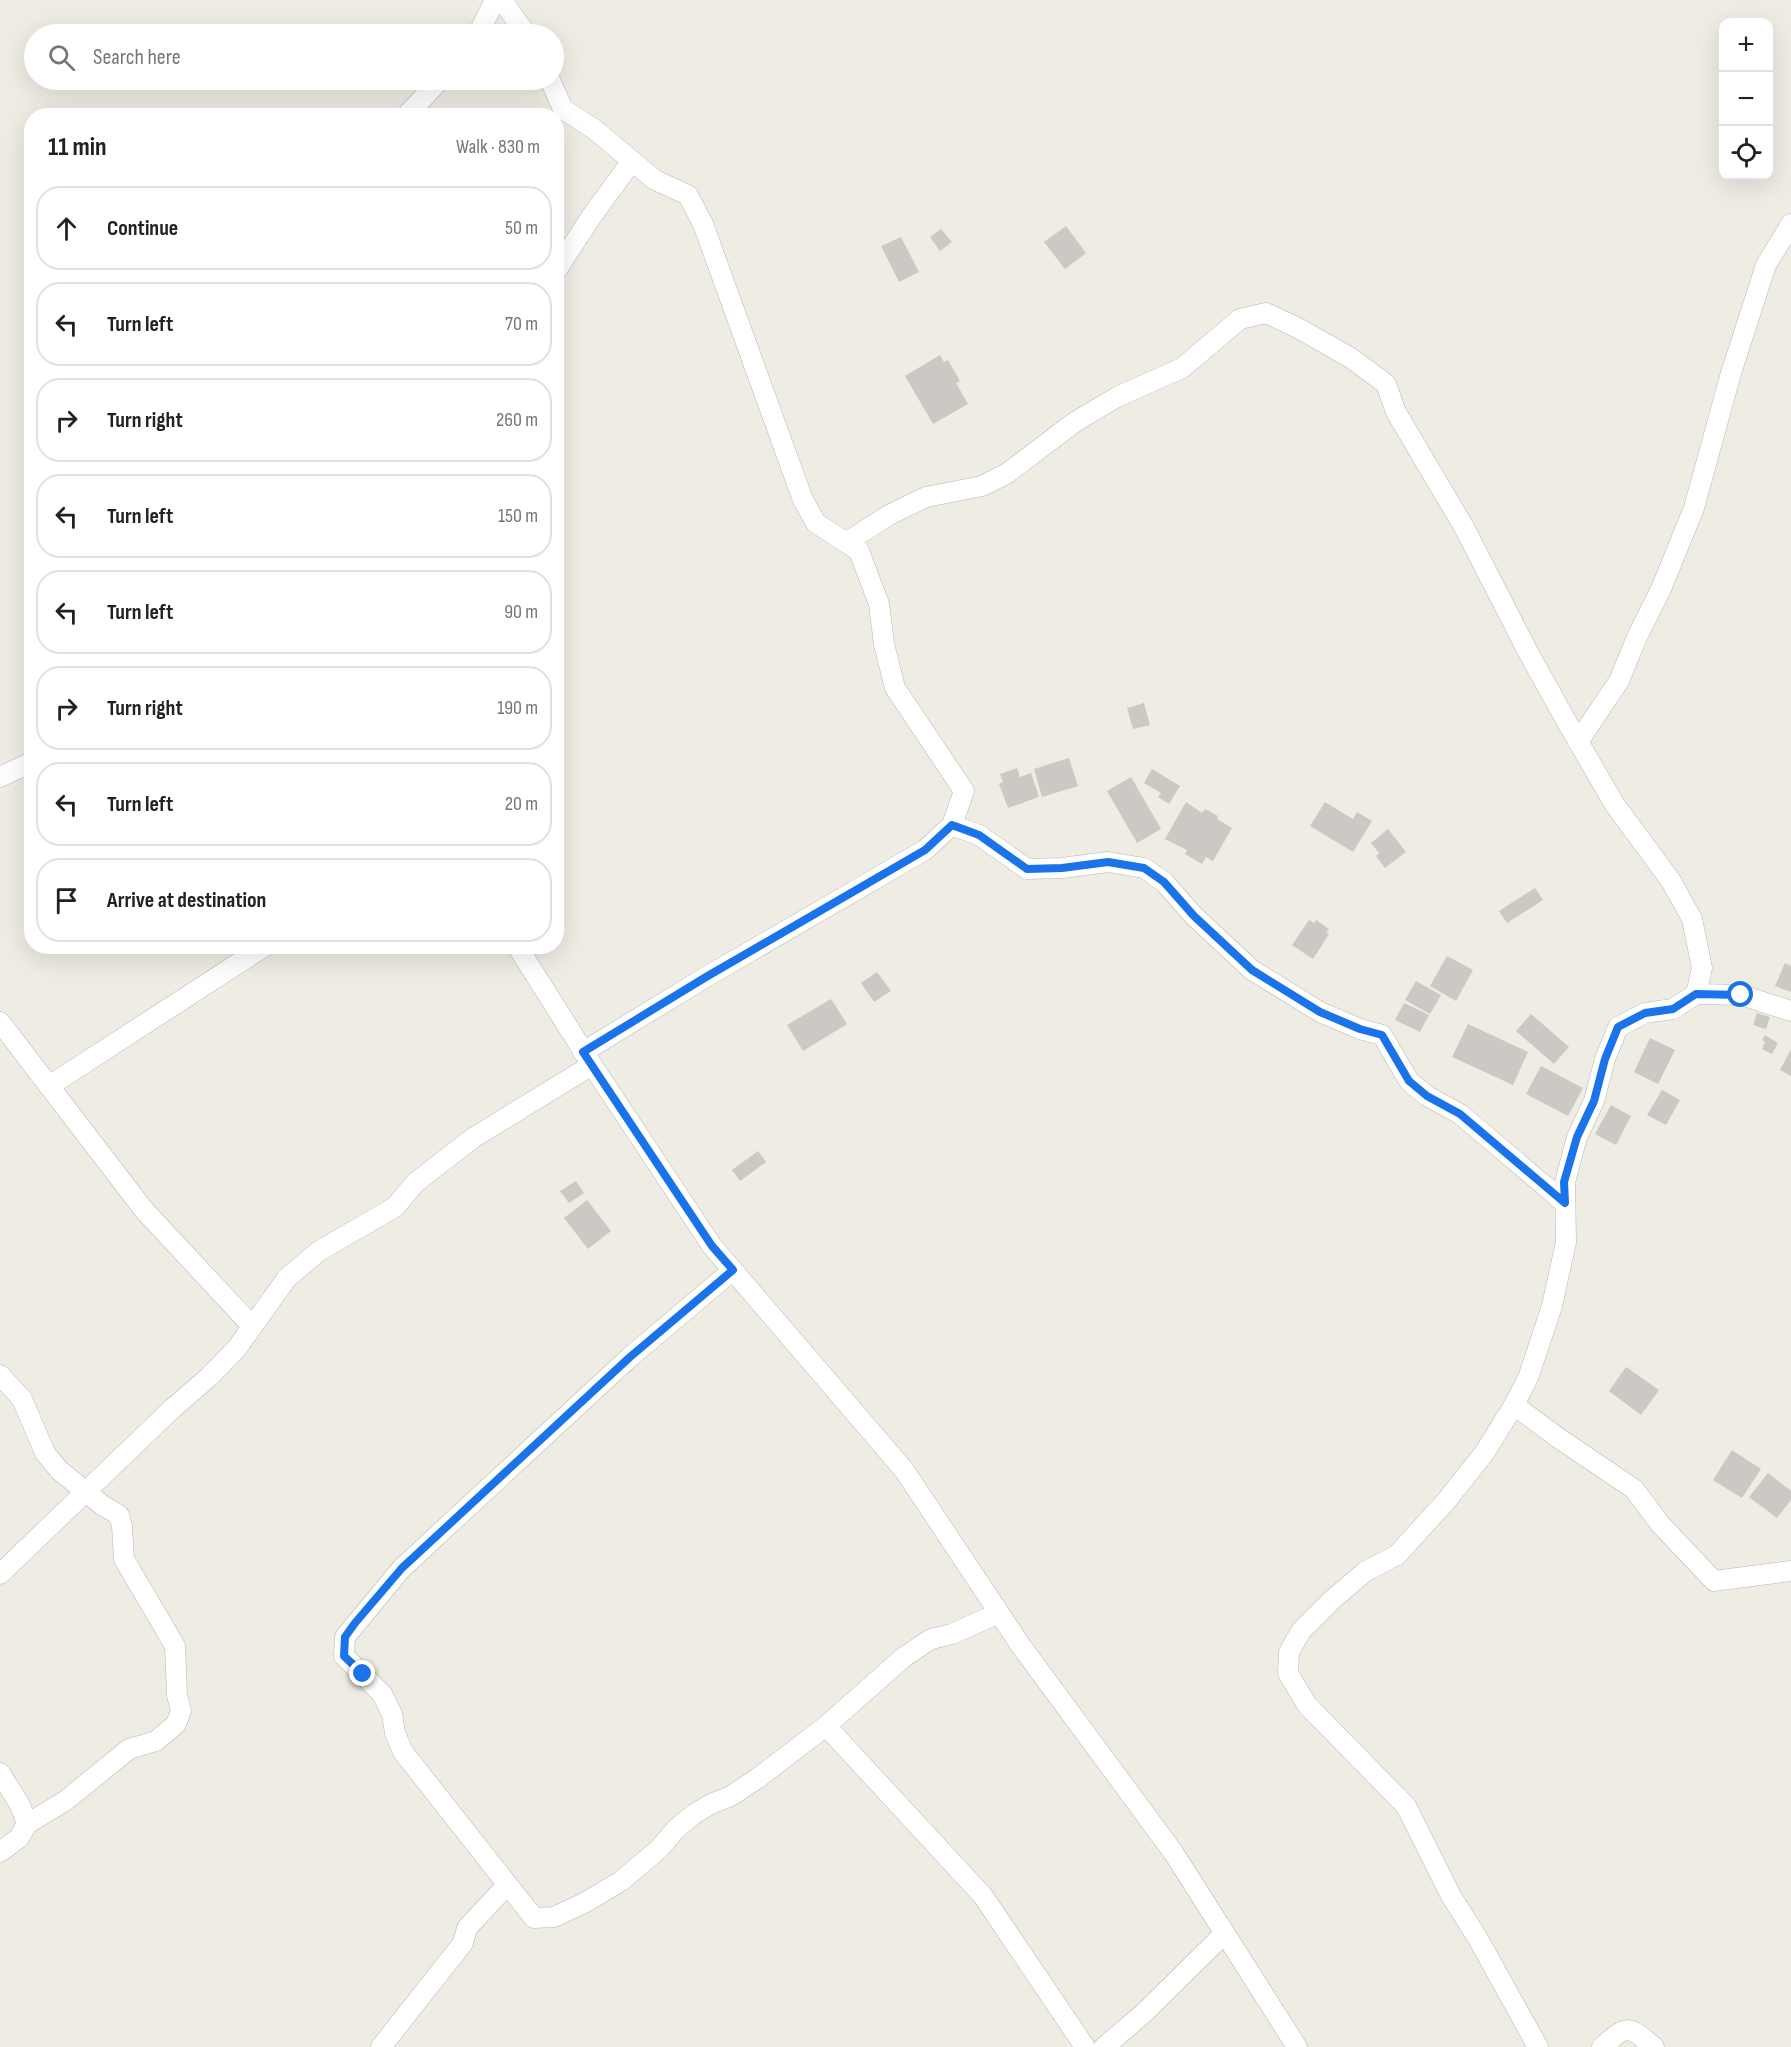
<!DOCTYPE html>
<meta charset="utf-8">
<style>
:root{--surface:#fff;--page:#f2f2f2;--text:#222;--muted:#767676;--line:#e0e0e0}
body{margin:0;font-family:"Sofia Sans Condensed",sans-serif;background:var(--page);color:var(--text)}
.controls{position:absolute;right:18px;top:18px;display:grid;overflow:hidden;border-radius:12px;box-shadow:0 6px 24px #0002}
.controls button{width:54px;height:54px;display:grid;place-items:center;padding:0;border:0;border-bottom:2px solid var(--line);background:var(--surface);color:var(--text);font:30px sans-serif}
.stop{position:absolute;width:18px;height:18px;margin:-14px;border:4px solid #1a73e8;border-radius:50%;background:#fff}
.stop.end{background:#1a73e8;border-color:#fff;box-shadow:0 2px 6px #0008}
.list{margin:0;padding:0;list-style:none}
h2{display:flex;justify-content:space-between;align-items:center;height:78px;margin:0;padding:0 24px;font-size:26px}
h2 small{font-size:20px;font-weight:400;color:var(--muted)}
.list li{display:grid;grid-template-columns:39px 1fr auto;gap:18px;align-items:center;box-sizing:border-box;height:84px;margin:0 12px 12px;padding:0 12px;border:2px solid var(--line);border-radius:24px}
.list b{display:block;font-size:22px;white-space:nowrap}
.list em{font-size:20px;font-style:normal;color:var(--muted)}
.icon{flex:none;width:33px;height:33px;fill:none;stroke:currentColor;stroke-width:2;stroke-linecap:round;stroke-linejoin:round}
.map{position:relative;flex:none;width:1791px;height:2047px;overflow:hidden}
.search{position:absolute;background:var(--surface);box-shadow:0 6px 24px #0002;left:24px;top:24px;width:540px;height:66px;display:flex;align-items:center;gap:15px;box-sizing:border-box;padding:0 21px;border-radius:33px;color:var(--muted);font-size:22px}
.panel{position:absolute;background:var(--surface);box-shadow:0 6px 24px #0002;left:24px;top:108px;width:540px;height:846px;border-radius:24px}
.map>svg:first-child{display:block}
</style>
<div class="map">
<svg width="1791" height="2047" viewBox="0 0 1791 2047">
<rect width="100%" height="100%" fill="#efece4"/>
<g fill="#ccc8c3">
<polygon points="1066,226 1086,253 1065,269 1044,242"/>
<polygon points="941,229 952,242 940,251 930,237"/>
<polygon points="901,237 919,272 899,282 881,246"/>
<polygon points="940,355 944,362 948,360 960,381 956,383 968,404 933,424 905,376"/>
<polygon points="1144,703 1150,725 1133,729 1127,708"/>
<polygon points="1069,758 1078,786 1042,797 1034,769"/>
<polygon points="1017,768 1020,777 1031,773 1039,797 1008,808 999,784 1003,782 1000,774"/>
<polygon points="1152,769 1180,786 1169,804 1158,797 1161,793 1144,783"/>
<polygon points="1131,777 1161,829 1137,843 1107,791"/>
<polygon points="1186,802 1202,813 1205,809 1218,816 1217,819 1232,828 1213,861 1206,857 1202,864 1185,854 1187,850 1165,839"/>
<polygon points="1325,802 1353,819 1357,812 1372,821 1353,852 1310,826"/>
<polygon points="1388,829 1406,852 1385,868 1376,856 1379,853 1371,843"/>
<polygon points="1535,888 1543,900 1507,923 1499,911"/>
<polygon points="1309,920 1314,923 1316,920 1329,929 1326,933 1329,934 1313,959 1292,945"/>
<polygon points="1447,956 1473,970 1456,1001 1430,986"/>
<polygon points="1785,963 1791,966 1791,992 1775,986"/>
<polygon points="877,972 891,991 874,1002 861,983"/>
<polygon points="1416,981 1441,995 1430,1014 1405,1000"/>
<polygon points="831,999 847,1024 803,1051 787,1025"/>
<polygon points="1404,1003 1429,1015 1420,1032 1395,1020"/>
<polygon points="1757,1013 1770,1017 1766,1029 1753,1025"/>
<polygon points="1531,1014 1569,1047 1554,1064 1516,1031"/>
<polygon points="1468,1024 1528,1052 1513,1085 1452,1057"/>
<polygon points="1765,1035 1778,1043 1772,1054 1762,1049 1765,1042 1762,1040"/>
<polygon points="1650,1038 1675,1050 1658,1084 1634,1072"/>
<polygon points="1791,1049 1791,1076 1780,1070"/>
<polygon points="1541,1066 1583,1088 1568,1116 1526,1094"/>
<polygon points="1662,1090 1680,1100 1666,1125 1647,1115"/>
<polygon points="1611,1105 1631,1116 1616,1145 1595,1134"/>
<polygon points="758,1151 766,1162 740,1181 732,1170"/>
<polygon points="576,1181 584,1193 569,1203 560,1191"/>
<polygon points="587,1200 611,1231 588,1249 564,1218"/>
<polygon points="1626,1367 1659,1390 1641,1415 1609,1391"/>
<polygon points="1732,1450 1761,1469 1742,1498 1713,1480"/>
<polygon points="1768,1473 1791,1491 1791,1500 1777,1518 1749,1497"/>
</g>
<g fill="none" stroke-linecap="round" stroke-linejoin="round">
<g stroke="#b4b7bb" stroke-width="21">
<g id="minor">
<polyline points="502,0 526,34"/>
<polyline points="478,34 495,0"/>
<polyline points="550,80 563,109 594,129 655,180 688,195 703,224 803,500 816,523 859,551 879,604 884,644 895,688 964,791 952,825 925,850 706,977 583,1052"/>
<polyline points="406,116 440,80"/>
<polyline points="556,271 591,217 632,161"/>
<polyline points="847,542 889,515 926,497 982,486 1006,474 1075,422 1117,397 1182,368 1240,319 1266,313 1298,328 1351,358 1386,384 1396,412 1465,529 1528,652 1568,724 1615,805 1671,881 1692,919 1702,968 1696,994"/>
<polyline points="1578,742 1619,681 1637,637 1661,589 1694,508 1731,373 1766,265 1791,224"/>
<polyline points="0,777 32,762"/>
<polyline points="952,825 979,835 1027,869 1062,868 1108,862 1144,868 1164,882 1194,916 1252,970 1320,1012 1360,1029 1382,1035 1409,1081 1427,1096 1460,1114 1565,1203"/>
<polyline points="517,946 592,1065 712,1246 904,1470 1021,1646 1173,1852 1297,2047"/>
<polyline points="0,1022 144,1210 252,1326"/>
<polyline points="49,1086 265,946"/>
<polyline points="733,1270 630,1357 402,1568 345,1637 344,1656 382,1694 392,1714 395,1733 403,1752 534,1918 554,1917 586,1902 621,1881 659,1849 676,1829 694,1814 711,1804 731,1796 758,1778 826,1726 904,1657 931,1639 952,1634 999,1613"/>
<polyline points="0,1375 22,1399 45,1453 59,1470 102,1505 119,1515 122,1526 124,1559 175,1646 177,1695 181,1711 176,1724 156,1741 129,1749 65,1801 27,1824 19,1838 0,1852"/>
<polyline points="1514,1405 1557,1437 1634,1489 1661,1525 1714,1581 1791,1571"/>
<polyline points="0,1574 173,1408 209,1377 237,1348 287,1278 319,1251 395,1207 415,1183 473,1138 592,1065"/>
<polyline points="826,1726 983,1896 1085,2047"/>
<polyline points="0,1773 20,1805 27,1824"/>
<polyline points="381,2047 463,1943 467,1928 507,1885"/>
<polyline points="1104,2047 1144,2013 1224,1934"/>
<polyline points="1538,2047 1477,1937 1451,1896 1406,1806 1307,1705 1288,1673 1289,1652 1301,1631 1332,1600 1366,1571 1397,1555 1447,1500 1485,1452 1514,1405 1528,1378 1552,1306 1566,1242 1565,1182 1577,1137 1594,1101 1605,1059 1618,1027 1645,1013 1673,1009 1696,994 1741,995 1791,1011"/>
<path d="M 1602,2047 C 1628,2024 1627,2025 1654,2047"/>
</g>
</g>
<use href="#minor" stroke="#fff" stroke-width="20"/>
</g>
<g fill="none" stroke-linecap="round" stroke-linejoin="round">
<polyline stroke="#1a73e8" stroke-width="8" points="363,1674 344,1656 345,1637 355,1623 402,1568 630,1357 733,1270 712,1246 583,1052 706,977 925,850 952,825 979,835 1027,869 1062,868 1108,862 1144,868 1164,882 1194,916 1252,970 1320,1012 1360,1029 1382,1035 1409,1081 1427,1096 1460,1114 1565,1203 1564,1182 1577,1137 1594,1101 1605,1059 1618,1027 1645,1013 1673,1009 1696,994 1741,995"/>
</g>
</svg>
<div class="controls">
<button>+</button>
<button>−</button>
<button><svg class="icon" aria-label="locate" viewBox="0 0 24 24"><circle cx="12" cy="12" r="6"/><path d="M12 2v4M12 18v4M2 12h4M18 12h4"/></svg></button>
</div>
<div class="stop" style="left:1741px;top:995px"></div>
<div class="stop end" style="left:363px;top:1674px"></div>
<div class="search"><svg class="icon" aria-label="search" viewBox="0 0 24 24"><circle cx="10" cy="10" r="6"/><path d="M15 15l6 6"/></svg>Search here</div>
<section class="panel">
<h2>11 min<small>Walk · 830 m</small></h2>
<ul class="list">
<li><svg class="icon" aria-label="ahead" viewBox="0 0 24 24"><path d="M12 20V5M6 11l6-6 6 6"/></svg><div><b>Continue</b></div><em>50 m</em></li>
<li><svg class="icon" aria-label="left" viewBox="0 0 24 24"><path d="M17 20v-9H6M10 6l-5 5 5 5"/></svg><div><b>Turn left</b></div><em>70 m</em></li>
<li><svg class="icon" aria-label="right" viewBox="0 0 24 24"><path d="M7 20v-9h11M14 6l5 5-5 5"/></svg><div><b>Turn right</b></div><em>260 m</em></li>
<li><svg class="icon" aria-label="left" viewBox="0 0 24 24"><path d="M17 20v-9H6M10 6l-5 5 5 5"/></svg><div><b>Turn left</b></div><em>150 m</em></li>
<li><svg class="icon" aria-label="left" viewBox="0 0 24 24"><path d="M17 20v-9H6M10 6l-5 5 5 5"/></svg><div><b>Turn left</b></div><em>90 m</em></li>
<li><svg class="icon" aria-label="right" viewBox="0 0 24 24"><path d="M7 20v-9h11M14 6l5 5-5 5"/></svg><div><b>Turn right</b></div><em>190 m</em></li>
<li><svg class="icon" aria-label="left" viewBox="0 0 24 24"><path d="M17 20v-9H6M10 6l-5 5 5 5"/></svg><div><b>Turn left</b></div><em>20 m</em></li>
<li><svg class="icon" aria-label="arrive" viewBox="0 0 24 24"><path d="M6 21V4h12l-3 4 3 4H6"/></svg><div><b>Arrive at destination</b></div></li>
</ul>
</section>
</div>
